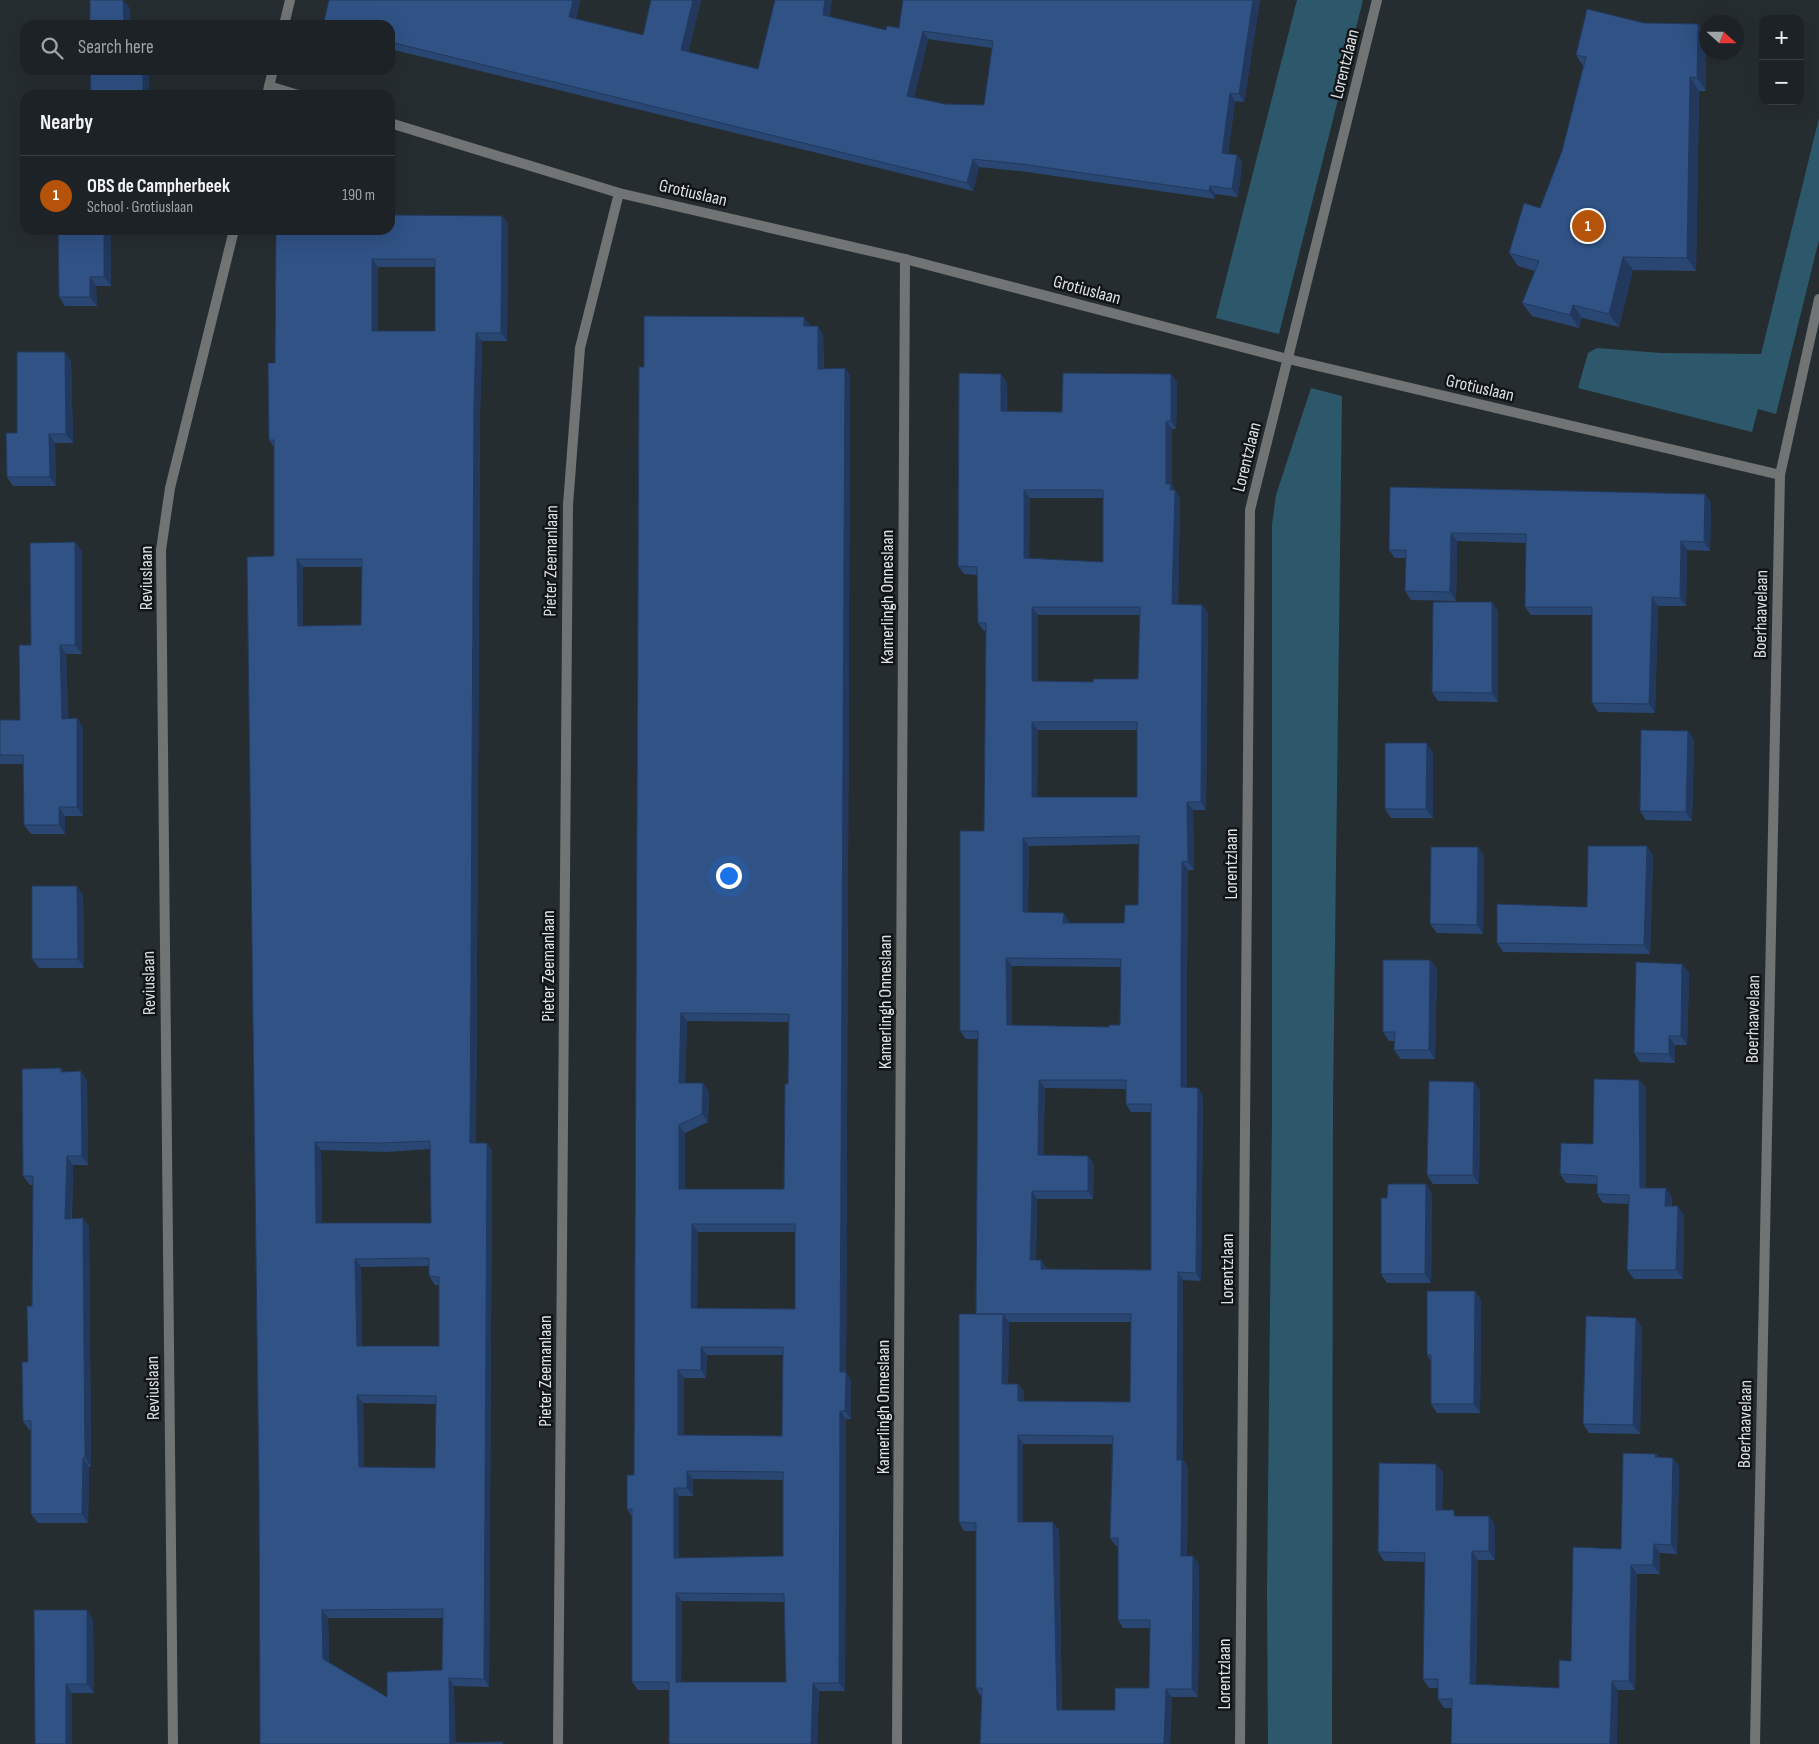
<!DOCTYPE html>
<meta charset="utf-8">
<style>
:root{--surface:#1c2225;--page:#252a2d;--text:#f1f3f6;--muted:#a0a4a7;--line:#3a3f42;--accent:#b45309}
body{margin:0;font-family:"Sofia Sans Condensed",sans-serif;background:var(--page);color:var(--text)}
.controls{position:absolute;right:15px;top:15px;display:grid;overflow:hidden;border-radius:10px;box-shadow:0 5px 20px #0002}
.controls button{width:45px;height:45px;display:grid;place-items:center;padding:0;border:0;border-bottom:1px solid var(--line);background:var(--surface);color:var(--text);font:25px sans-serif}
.compass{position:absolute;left:1699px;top:15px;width:45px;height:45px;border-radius:50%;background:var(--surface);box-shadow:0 5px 20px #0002;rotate:111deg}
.you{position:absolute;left:728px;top:875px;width:18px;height:18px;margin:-12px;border:4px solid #fff;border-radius:50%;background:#1a73e8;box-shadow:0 0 0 8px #1a73e833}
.badge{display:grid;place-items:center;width:32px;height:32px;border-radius:50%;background:var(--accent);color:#fff;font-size:16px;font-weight:700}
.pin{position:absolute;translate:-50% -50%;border:2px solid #fff;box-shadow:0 1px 5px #0006}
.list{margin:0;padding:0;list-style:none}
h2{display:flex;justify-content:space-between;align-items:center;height:65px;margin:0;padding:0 20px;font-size:21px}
h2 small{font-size:16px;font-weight:400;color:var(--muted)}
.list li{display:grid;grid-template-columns:32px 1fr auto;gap:15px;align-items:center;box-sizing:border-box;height:80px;padding:0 20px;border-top:1px solid var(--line)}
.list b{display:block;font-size:19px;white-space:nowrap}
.list p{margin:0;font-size:16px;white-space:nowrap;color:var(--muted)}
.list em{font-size:16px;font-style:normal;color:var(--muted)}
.icon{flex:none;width:28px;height:28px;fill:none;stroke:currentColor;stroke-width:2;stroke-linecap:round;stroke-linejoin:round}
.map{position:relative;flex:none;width:1819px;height:1744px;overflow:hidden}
.search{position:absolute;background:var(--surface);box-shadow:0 5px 20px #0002;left:20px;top:20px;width:375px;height:55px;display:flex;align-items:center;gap:12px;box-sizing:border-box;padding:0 18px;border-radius:15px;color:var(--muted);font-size:19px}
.panel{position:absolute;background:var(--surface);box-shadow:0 5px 20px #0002;left:20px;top:90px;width:375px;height:145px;border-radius:15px}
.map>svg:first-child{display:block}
</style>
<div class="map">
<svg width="1819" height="1744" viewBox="0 0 1819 1744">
<rect width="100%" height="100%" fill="#262d31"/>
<g fill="#2d586c">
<polygon points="1297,0 1363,0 1279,334 1216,318"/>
<polygon points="1819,118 1819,240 1776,414 1758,409 1752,432 1578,388 1588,353 1597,348 1661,353 1761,354"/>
<polygon points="1311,388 1342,396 1333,1101 1332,1744 1268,1744 1267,1591 1272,1124 1272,525 1276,495"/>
</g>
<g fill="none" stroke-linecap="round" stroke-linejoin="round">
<g stroke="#707474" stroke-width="10">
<polyline points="284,25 290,0"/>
<polyline points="269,86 298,95"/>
<polyline points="267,95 273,70"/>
<polyline points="390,123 619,193 905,259 1288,359 1780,475"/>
<polyline points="173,1744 161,550 170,488 234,230"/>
<polyline points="558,1744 568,505 580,348 619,193"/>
<polyline points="897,1744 905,259"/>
<polyline points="1240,1744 1250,510 1377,0"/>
<polyline points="1755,1744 1780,475 1819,299"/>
</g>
</g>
<g fill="#294772" fill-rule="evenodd">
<path d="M 329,0 L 580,0 L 576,19 L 643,35 L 651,0 L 701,0 L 688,52 L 758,69 L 832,0 L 829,17 L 886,30 L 899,28 L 903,0 L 1260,0 L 1244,102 L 1235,101 L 1228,154 L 1237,155 L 1242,163 L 1238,197 L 1215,194 L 1215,199 L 1027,172 L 979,167 L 973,191 L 390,49 L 390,25 ZM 928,39 L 992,48 L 984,105 L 945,104 L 914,97 Z"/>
<polygon points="1644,23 1698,24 1706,37 1706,91 1699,91 1696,271 1633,270 1619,327 1582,318 1579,328 1532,316 1522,303 1535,271 1518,266 1509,253 1540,208 1562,151 1583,66 1576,55"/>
<path d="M 502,216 L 508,224 L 507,341 L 482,341 L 480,413 L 476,1143 L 487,1143 L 492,1151 L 489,1687 L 454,1686 L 260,1744 L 274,556 L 274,447 L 269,440 L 275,363 L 276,230 ZM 378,267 L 435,267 L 435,331 L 378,331 ZM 303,567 L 362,567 L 361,625 L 303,626 ZM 431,1149 L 431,1223 L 322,1223 L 321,1150 L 385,1152 ZM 429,1266 L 429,1276 L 435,1285 L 439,1285 L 439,1346 L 362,1346 L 361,1267 ZM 363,1403 L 436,1404 L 435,1468 L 364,1467 ZM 328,1618 L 443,1618 L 442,1670 L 387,1697 L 329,1662 Z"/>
<polygon points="111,230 111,286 96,286 97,306 65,306 59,297"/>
<path d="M 810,325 L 810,326 L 823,334 L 824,369 L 845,368 L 850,376 L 846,1373 L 851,1380 L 851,1419 L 846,1419 L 845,1691 L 819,1691 L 817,1744 L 669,1744 L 669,1690 L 638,1690 L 632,1682 L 632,1517 L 627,1509 L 634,1475 L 644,367 ZM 687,1021 L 789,1022 L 788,1084 L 784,1189 L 685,1189 L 685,1133 L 708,1122 L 709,1091 L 685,1083 ZM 698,1232 L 795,1232 L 795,1309 L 697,1308 ZM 707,1355 L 783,1355 L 782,1436 L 684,1435 L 684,1378 L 706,1378 ZM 693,1479 L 783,1480 L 783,1556 L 679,1558 L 679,1496 L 693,1496 ZM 682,1601 L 784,1602 L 786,1682 L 681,1682 Z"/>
<polygon points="71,361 73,443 55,443 56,486 13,486 7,477 17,433"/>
<path d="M 1171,374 L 1177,382 L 1176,429 L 1172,429 L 1172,485 L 1180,498 L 1178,604 L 1202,605 L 1208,613 L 1206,810 L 1193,810 L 1194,870 L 1188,870 L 1187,971 L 1187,1088 L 1198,1088 L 1203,1096 L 1201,1281 L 1183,1280 L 1183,1460 L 1188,1468 L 1187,1556 L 1193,1556 L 1199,1564 L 1198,1697 L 1172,1697 L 1170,1744 L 981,1697 L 976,1688 L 976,1531 L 964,1531 L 959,1522 L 976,1314 L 978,1039 L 966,1039 L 960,1031 L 984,831 L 986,631 L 984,631 L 978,623 L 977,575 L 964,574 L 958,566 L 1007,382 L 1007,412 L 1062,412 ZM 1030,498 L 1103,498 L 1103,562 L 1029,558 ZM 1038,615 L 1140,615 L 1138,679 L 1093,682 L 1038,681 ZM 1038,730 L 1137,730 L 1137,797 L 1037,797 ZM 1139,844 L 1138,905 L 1124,923 L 1069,923 L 1069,921 L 1028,912 L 1029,846 ZM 1012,966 L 1121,967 L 1120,1025 L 1109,1027 L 1012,1025 ZM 1045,1088 L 1126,1089 L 1126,1104 L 1131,1112 L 1151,1112 L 1151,1270 L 1047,1269 L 1041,1260 L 1036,1260 L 1037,1199 L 1093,1199 L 1094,1164 L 1088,1156 L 1043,1155 ZM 1009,1322 L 1131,1322 L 1130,1402 L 1024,1401 L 1024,1392 L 1018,1384 L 1008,1384 ZM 1023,1444 L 1112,1444 L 1110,1538 L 1116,1546 L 1118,1546 L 1118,1620 L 1123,1628 L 1150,1628 L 1149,1688 L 1115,1710 L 1062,1710 L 1059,1530 L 1023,1522 Z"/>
<polygon points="1390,487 1705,494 1711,503 1710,551 1687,550 1686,606 1658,606 1655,713 1598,712 1592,703 1592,615 1531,615 1525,607 1526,543 1457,541 1456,601 1411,600 1405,591 1406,558 1395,558 1389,550"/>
<polygon points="75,542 82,551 82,654 66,654 68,719 77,718 83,728 83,816 65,816 65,834 31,834 24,825 23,764 0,764 0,720 20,720 31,645"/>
<polygon points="1492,602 1498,611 1498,702 1438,701 1432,692"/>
<polygon points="1688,731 1694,740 1692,821 1646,820 1640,811"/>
<polygon points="1433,752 1433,818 1391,818 1385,809"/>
<polygon points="1653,855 1650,954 1503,952 1497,943 1587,907"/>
<polygon points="1484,856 1483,934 1437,933 1430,924"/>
<polygon points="83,895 84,968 39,968 32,959"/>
<polygon points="1430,960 1437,969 1435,1059 1401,1059 1394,1050 1394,1041 1389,1041 1383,1032"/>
<polygon points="1682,964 1689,973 1687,1045 1675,1045 1675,1063 1640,1062 1634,1053"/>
<polygon points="61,1068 63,1072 87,1080 88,1165 73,1165 72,1218 83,1218 89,1227 91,1467 89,1467 88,1523 38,1523 31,1514 31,1430 29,1430 23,1421 32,1306 33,1185 30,1185 23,1176"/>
<polygon points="1639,1080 1646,1088 1646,1188 1672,1197 1672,1206 1684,1215 1683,1279 1634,1279 1627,1270 1629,1204 1603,1203 1597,1194 1597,1184 1566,1183 1560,1174 1593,1144"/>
<polygon points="1474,1082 1480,1091 1479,1184 1433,1184 1427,1175"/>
<polygon points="1432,1193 1431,1283 1387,1283 1381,1274 1387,1198"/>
<polygon points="1475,1291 1481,1300 1480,1413 1437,1413 1431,1404 1431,1361 1427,1355"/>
<polygon points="1642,1327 1640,1434 1589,1433 1583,1424"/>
<polygon points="1656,1454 1658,1457 1679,1466 1677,1554 1660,1553 1660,1574 1637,1574 1635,1690 1618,1690 1452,1708 1444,1708 1438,1699 1438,1688 1429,1688 1423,1679 1425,1562 1384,1561 1378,1552 1443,1472 1442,1510 1458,1516 1489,1516 1495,1525 1495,1560 1478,1560 1476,1684 1559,1688 1621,1549"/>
<polygon points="93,1619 94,1693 72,1693 35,1744"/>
</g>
<g fill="#22395d">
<polygon points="123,0 130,8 130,25 124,22"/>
<polygon points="573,0 580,0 574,25 569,17"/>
<polygon points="693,0 701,0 687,58 681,50"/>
<polygon points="825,0 832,0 829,23 823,15"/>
<polygon points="1253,0 1260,0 1244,102 1239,94"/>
<polygon points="1698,24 1706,37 1706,91 1697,78"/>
<polygon points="923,31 928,39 913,103 907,96"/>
<rect x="143" y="70" width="6" height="25"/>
<polygon points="1690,77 1699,91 1696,271 1687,258"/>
<polygon points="1230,93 1235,101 1227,161 1222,153"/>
<polygon points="1237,155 1242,163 1238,197 1232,189"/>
<polygon points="973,159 979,167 973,191 967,183"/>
<polygon points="1210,186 1215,194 1215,199 1209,191"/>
<polygon points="502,216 508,224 507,341 501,333"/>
<polygon points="104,230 111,230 111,286 104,277"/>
<polygon points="1623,257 1633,270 1619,327 1609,314"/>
<polygon points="372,259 378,267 378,339 372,331"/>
<polygon points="90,277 96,286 97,306 90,297"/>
<polygon points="1573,305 1582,318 1579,328 1570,315"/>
<polygon points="804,317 810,325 810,334 804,326"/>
<polygon points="818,326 823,334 824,377 818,369"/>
<polygon points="476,333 482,341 480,413 476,1151 470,1143 474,405"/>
<polygon points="65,352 71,361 73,443 66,434"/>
<polygon points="845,368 850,376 846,1373 851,1380 851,1419 845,1411 840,1372"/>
<polygon points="1001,374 1007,382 1006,420 1001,411"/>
<polygon points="1171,374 1177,382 1176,429 1171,421"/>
<polygon points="1166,421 1172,429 1172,485 1180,498 1178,612 1172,604 1166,484"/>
<polygon points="49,434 55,443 56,486 50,477"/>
<polygon points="1024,490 1030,498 1029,566 1024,558"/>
<polygon points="1705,494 1711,503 1710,551 1704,542"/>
<polygon points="1451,533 1457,541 1456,601 1450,592"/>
<polygon points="1681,541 1687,550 1686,606 1680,598"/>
<polygon points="75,542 82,551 82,654 75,645"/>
<polygon points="297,559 303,567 303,634 298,626"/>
<polygon points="1652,597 1658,606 1655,713 1649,704"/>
<polygon points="1492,602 1498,611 1498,702 1492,693"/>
<polygon points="1202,605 1208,613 1206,810 1201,802"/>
<polygon points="1032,607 1038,615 1038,689 1032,681"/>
<polygon points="60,645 66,654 69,728 62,719"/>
<polygon points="77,718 83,728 83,816 77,807"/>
<polygon points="1032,722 1038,730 1037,805 1032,797"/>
<polygon points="1688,731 1694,740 1692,821 1686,812"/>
<polygon points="1427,743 1433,752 1433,818 1426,809"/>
<polygon points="1187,802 1193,810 1194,870 1188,862"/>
<polygon points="59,807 65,816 65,834 59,825"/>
<polygon points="1023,838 1029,846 1028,920 1023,912"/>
<polygon points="1647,846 1653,855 1650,954 1644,945"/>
<polygon points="1478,847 1484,856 1483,934 1477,925"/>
<polygon points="1182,861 1188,870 1187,971 1187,1096 1181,1087 1181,963"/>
<polygon points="77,886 83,895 84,968 78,959"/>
<polygon points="1064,913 1069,921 1069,931 1063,923"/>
<polygon points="1006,958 1012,966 1012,1033 1007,1025"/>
<polygon points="1430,960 1437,969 1435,1059 1429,1050"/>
<polygon points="1682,964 1689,973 1687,1045 1681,1036"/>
<polygon points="681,1013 687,1021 685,1091 679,1083"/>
<polygon points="1669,1036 1675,1045 1675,1063 1669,1054"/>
<polygon points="81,1071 87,1080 88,1165 82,1156"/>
<polygon points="1039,1080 1045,1088 1043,1163 1038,1155"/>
<polygon points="1639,1080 1646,1088 1646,1197 1640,1188"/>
<polygon points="1474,1082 1480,1091 1479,1184 1473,1175"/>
<polygon points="703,1083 709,1091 708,1122 702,1114"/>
<polygon points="1198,1088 1203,1096 1201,1281 1196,1273"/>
<polygon points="679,1125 685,1133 685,1197 679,1189"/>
<polygon points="315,1142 321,1150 322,1231 316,1223"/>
<polygon points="487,1143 492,1151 489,1687 484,1679"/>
<polygon points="67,1156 73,1165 71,1228 65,1219"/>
<polygon points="1088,1156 1094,1164 1093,1199 1088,1191"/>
<polygon points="1426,1184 1432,1193 1431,1283 1425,1274"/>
<polygon points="1666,1188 1672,1197 1671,1214 1665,1206"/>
<polygon points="1032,1191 1037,1199 1036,1268 1030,1260"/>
<polygon points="1678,1206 1684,1215 1683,1279 1676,1270"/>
<polygon points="83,1218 89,1227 91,1467 85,1458"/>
<polygon points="692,1224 698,1232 697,1316 691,1308"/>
<polygon points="355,1259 361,1267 362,1354 357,1346"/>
<polygon points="1041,1260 1047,1268 1047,1277 1041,1269"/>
<polygon points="1178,1272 1183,1280 1183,1460 1188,1468 1187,1564 1181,1556 1177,1460"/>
<polygon points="1475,1291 1481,1300 1480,1413 1474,1404"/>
<polygon points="1003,1314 1009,1322 1008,1392 1002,1384"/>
<polygon points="1636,1318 1642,1327 1640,1434 1633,1425"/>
<polygon points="701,1347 707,1355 706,1378 701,1370"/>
<polygon points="678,1370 684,1378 684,1443 678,1435"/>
<polygon points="1018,1384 1024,1392 1024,1409 1018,1401"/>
<polygon points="357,1395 363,1403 364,1475 359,1467"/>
<polygon points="840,1411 846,1419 845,1691 839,1683"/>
<polygon points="1018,1435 1023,1444 1023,1530 1018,1522"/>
<polygon points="83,1458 89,1467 88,1523 82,1514"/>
<polygon points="1673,1458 1679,1466 1677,1554 1671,1545"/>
<polygon points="1436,1464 1443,1472 1442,1519 1436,1510"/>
<polygon points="687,1471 693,1479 693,1496 687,1488"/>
<polygon points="674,1488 679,1496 679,1566 674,1558"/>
<polygon points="1489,1516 1495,1525 1495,1560 1489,1551"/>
<polygon points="1053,1522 1059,1530 1062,1718 1057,1710"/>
<polygon points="1654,1544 1660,1553 1660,1574 1653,1565"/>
<polygon points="1472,1551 1478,1560 1476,1692 1470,1684"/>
<polygon points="1193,1556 1199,1564 1198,1697 1192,1689"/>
<polygon points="1631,1565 1637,1574 1635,1690 1629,1681"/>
<polygon points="676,1593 682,1601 681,1690 676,1682"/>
<polygon points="87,1610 93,1619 94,1693 87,1684"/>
<polygon points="322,1610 328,1618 329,1667 323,1659"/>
<polygon points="449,1678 454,1686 456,1744 450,1743"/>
<polygon points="1612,1681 1618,1690 1617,1744 1610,1744"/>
<polygon points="813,1683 819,1691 817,1744 811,1744"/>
<polygon points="66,1684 72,1693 72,1744 66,1744"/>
<polygon points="1166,1689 1172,1697 1170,1744 1164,1744"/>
</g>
<g fill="#305285" stroke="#22395d" fill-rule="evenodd">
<polygon points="90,0 123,0 124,22 142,22 142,25 90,25"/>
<path d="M 329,0 L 573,0 L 569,17 L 643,35 L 651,0 L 693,0 L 681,50 L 758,69 L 775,0 L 825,0 L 823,15 L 886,30 L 887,26 L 899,28 L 903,0 L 1253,0 L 1239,94 L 1230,93 L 1222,153 L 1237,155 L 1232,189 L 1210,186 L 1209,191 L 1021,164 L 973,159 L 967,183 L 390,42 L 390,25 L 323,25 ZM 923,31 L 993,41 L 984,105 L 945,104 L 907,96 Z"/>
<polygon points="1587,9 1644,23 1698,24 1697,78 1690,77 1687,258 1623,257 1609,314 1573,305 1570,315 1522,303 1539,261 1509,253 1524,203 1540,208 1562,151 1586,57 1576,55"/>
<polygon points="90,70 143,70 143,95 91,95"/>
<path d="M 390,215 L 502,216 L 501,333 L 476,333 L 474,405 L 470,1143 L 487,1143 L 484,1679 L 449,1678 L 450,1743 L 503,1742 L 503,1744 L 260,1744 L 259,1489 L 247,557 L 274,556 L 274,440 L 269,440 L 268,363 L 275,363 L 276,230 L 390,230 ZM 372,259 L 435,259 L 435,331 L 372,331 ZM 297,559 L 362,559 L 361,625 L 298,626 ZM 430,1141 L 431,1223 L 316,1223 L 315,1142 L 380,1143 ZM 429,1258 L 429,1276 L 439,1277 L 439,1346 L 357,1346 L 355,1259 ZM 357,1395 L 436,1396 L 435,1468 L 359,1467 ZM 443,1609 L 442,1670 L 387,1672 L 387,1697 L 323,1659 L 322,1610 Z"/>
<polygon points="58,230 104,230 104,277 90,277 90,297 59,297"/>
<path d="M 644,316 L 804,317 L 804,326 L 818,326 L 818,369 L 845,368 L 840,1372 L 846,1372 L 845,1411 L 840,1411 L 839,1683 L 813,1683 L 811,1744 L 669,1744 L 669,1682 L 632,1682 L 632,1509 L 627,1509 L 627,1475 L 634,1475 L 639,367 L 644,367 ZM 681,1013 L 789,1014 L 788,1084 L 785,1084 L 784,1189 L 679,1189 L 679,1125 L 702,1114 L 703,1083 L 679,1083 ZM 692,1224 L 795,1224 L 795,1309 L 691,1308 ZM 701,1347 L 783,1347 L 782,1436 L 678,1435 L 678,1370 L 701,1370 ZM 687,1471 L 783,1472 L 783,1556 L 674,1558 L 674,1488 L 687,1488 ZM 676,1593 L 784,1594 L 786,1682 L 676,1682 Z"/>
<polygon points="17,352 65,352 66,434 49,434 50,477 7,477 6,433 17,433"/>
<path d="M 959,373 L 1001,374 L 1001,411 L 1062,412 L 1063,373 L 1171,374 L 1171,421 L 1166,421 L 1166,484 L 1171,484 L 1170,490 L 1175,490 L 1172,604 L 1202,605 L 1201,802 L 1187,802 L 1188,862 L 1182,861 L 1181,963 L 1181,1087 L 1198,1088 L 1196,1273 L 1178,1272 L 1177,1460 L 1182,1460 L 1181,1556 L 1193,1556 L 1192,1689 L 1166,1689 L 1164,1744 L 980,1744 L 982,1688 L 976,1688 L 976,1523 L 959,1522 L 959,1314 L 1003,1314 L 1002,1384 L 1018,1384 L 1018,1401 L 1130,1402 L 1131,1314 L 976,1314 L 978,1031 L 960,1031 L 960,831 L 984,831 L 986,623 L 978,623 L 977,567 L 958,566 ZM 1024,490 L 1103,490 L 1103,562 L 1024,558 ZM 1032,607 L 1140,607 L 1138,679 L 1093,679 L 1093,682 L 1032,681 ZM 1032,722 L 1137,722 L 1137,797 L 1032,797 ZM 1139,836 L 1138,905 L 1125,905 L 1124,923 L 1063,923 L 1064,913 L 1023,912 L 1023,838 ZM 1006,958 L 1121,959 L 1120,1025 L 1109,1025 L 1109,1027 L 1007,1025 ZM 1039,1080 L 1126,1080 L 1126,1104 L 1151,1104 L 1151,1270 L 1041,1269 L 1041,1260 L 1030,1260 L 1032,1191 L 1088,1191 L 1088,1156 L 1038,1155 ZM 1018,1435 L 1113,1436 L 1110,1538 L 1118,1538 L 1118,1620 L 1150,1620 L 1149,1688 L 1115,1688 L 1115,1710 L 1057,1710 L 1053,1522 L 1018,1522 Z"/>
<polygon points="1390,487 1705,494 1704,542 1681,541 1680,598 1652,597 1649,704 1592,703 1592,607 1525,607 1526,534 1451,533 1450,592 1405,591 1406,550 1389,550"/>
<polygon points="75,542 75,645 60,645 62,719 77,718 77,807 59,807 59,825 24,825 23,755 0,755 0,720 20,720 19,645 31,645 30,543"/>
<polygon points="1433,602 1492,602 1492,693 1432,692"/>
<polygon points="1641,730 1688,731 1686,812 1640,811"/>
<polygon points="1385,743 1427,743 1426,809 1385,809"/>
<polygon points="1588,846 1647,846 1644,945 1497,943 1497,904 1587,907"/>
<polygon points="1431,847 1478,847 1477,925 1430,924"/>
<polygon points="32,886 77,886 78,959 32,959"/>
<polygon points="1383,960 1430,960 1429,1050 1394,1050 1395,1032 1383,1032"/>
<polygon points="1636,962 1682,964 1681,1036 1669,1036 1669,1054 1634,1053"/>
<polygon points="61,1068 61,1072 81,1071 82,1156 67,1156 65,1219 83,1218 85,1458 83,1458 82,1514 31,1514 31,1421 23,1421 22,1362 28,1362 27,1306 32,1306 33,1176 23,1176 22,1069"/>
<polygon points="1594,1079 1639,1080 1640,1188 1666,1188 1665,1206 1678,1206 1676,1270 1627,1270 1629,1195 1597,1194 1597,1176 1560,1174 1561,1143 1593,1144"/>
<polygon points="1429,1081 1474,1082 1473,1175 1427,1175"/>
<polygon points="1388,1184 1426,1184 1425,1274 1381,1274 1381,1198 1387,1198"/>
<polygon points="1427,1291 1475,1291 1474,1404 1431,1404 1431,1355 1427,1355"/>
<polygon points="1586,1316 1636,1318 1633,1425 1583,1424"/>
<polygon points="1623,1453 1656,1454 1655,1457 1673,1458 1671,1545 1654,1544 1653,1565 1631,1565 1629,1681 1612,1681 1610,1744 1451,1744 1452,1699 1438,1699 1438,1679 1423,1679 1425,1553 1378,1552 1379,1463 1436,1464 1436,1510 1454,1510 1454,1516 1489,1516 1489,1551 1472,1551 1470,1684 1559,1688 1559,1660 1571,1661 1573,1547 1621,1549"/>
<polygon points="34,1610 87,1610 87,1684 66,1684 66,1744 35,1744"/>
</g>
<g text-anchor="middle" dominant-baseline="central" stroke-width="5" stroke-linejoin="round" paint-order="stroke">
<g font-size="18" fill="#dce1e3" stroke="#121517">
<text transform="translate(1345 64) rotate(-76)">Lorentzlaan</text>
<text transform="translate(693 193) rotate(13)">Grotiuslaan</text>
<text transform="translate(1087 290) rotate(15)">Grotiuslaan</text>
<text transform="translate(1480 388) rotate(13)">Grotiuslaan</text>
<text transform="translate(1247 457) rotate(-76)">Lorentzlaan</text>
<text transform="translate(551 561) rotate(-89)">Pieter Zeemanlaan</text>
<text transform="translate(146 578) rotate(-90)">Reviuslaan</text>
<text transform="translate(887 597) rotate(-90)">Kamerlingh Onneslaan</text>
<text transform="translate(1761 614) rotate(-89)">Boerhaavelaan</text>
<text transform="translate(1231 864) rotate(-90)">Lorentzlaan</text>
<text transform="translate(548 966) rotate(-90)">Pieter Zeemanlaan</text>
<text transform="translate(149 983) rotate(-91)">Reviuslaan</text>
<text transform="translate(885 1002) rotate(-90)">Kamerlingh Onneslaan</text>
<text transform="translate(1753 1019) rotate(-89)">Boerhaavelaan</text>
<text transform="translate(1227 1269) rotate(-90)">Lorentzlaan</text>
<text transform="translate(545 1371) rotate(-90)">Pieter Zeemanlaan</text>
<text transform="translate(153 1388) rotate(-91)">Reviuslaan</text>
<text transform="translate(883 1407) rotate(-90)">Kamerlingh Onneslaan</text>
<text transform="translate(1745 1424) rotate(-89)">Boerhaavelaan</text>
<text transform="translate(1224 1674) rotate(-90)">Lorentzlaan</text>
</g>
</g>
</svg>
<div class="controls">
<button>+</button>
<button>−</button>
</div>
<svg class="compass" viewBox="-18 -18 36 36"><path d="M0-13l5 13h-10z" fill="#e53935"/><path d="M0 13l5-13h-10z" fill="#a0a4a7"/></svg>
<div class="you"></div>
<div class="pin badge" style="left:1588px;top:226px">1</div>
<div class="search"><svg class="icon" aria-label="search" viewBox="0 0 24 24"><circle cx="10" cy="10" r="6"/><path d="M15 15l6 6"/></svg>Search here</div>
<section class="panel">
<h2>Nearby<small></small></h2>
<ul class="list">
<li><span class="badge">1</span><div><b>OBS de Campherbeek</b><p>School · Grotiuslaan</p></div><em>190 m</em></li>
</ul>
</section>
</div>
